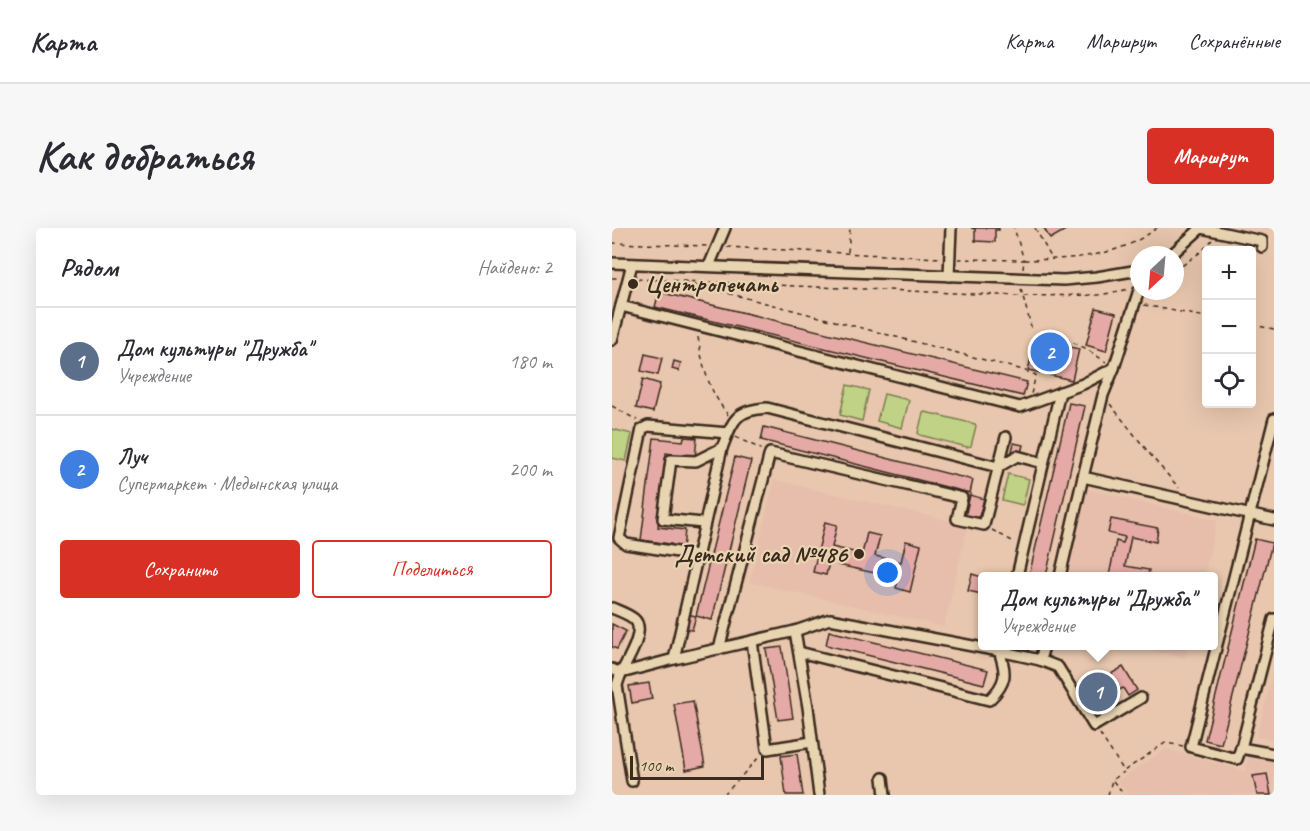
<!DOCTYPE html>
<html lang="ru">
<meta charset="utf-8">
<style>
:root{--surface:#fff;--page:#f7f7f7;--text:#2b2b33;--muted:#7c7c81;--line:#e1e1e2;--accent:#d93025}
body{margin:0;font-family:Caveat,sans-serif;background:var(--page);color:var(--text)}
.controls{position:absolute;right:18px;top:18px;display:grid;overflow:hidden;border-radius:6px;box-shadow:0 6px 24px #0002}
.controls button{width:54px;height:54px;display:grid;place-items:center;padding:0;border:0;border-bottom:2px solid var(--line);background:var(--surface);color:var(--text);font:30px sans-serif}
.compass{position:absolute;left:518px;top:18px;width:54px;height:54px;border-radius:50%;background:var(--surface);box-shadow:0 6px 24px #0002;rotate:206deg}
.scale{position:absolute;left:18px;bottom:15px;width:134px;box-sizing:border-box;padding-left:6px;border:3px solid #3b2a1e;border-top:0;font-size:16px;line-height:21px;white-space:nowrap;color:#3b2a1e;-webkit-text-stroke:4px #e9d4b2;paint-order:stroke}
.you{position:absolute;left:276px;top:345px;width:21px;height:21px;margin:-15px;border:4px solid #fff;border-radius:50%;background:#1a73e8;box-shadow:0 0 0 9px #1a73e833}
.badge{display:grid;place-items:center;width:39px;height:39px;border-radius:50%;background:var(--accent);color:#fff;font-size:20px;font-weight:700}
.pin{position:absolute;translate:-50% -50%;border:3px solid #fff;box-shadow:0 2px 6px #0006}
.popup{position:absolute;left:366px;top:344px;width:240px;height:78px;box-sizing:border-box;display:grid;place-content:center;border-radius:6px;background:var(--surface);filter:drop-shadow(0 2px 4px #0005);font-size:20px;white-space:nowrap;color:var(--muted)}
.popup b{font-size:22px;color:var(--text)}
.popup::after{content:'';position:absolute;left:50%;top:100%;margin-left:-12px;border:12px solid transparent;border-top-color:var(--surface)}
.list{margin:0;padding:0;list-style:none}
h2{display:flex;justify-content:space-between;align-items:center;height:78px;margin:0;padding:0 24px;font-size:26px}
h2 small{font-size:20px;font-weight:400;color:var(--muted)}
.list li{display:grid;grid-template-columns:39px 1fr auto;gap:18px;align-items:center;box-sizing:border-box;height:108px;padding:0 24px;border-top:2px solid var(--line)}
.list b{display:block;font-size:22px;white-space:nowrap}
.list p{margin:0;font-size:20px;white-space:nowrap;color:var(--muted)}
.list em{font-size:20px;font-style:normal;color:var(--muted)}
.actions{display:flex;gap:12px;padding:18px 24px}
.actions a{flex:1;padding:14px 0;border:2px solid var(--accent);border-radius:6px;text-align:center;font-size:21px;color:var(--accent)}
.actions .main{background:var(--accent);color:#fff}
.icon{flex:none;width:33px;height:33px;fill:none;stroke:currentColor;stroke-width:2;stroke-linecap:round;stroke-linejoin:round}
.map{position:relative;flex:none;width:662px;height:567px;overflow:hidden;border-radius:6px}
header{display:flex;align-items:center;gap:36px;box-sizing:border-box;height:84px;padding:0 30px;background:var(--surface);border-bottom:2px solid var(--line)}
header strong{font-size:28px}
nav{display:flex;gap:33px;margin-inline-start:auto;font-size:21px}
.intro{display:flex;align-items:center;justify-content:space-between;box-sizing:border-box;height:144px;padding:0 36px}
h1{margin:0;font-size:42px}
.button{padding:15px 27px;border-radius:6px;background:var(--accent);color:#fff;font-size:21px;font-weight:700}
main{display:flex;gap:36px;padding:0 36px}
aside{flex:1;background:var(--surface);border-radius:6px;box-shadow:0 6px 24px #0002}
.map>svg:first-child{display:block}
</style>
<header>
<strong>Карта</strong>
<nav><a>Карта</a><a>Маршрут</a><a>Сохранённые</a></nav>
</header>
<div class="intro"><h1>Как добраться</h1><a class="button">Маршрут</a></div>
<main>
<aside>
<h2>Рядом<small>Найдено: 2</small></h2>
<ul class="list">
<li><span class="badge" style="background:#5c6f8a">1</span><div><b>Дом культуры &quot;Дружба&quot;</b><p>Учреждение</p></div><em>180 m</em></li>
<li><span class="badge" style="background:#3f7fe0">2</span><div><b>Луч</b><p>Супермаркет · Медынская улица</p></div><em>200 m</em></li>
</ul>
<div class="actions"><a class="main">Сохранить</a><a>Поделиться</a></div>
</aside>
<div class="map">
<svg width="662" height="567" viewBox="0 0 662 567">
<rect width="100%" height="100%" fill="#e8c7ae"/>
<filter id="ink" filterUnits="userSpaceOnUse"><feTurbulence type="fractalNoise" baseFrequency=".0167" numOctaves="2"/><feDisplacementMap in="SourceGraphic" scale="12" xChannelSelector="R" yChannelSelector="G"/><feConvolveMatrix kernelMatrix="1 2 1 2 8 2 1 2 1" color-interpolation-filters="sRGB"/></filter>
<g filter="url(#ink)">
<g fill="#e7beac">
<polygon points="162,252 356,297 332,399 138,354"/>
<polygon points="475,261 605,292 592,348 455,348"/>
<polygon points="521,418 576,418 573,430"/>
<polygon points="662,440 662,513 645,509"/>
<polygon points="554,521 633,543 637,527 662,533 662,567 517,567 505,553"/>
</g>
<g fill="#c0d286" stroke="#7e7e52" stroke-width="1.5">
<polygon points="235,157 257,162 250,193 228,187"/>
<polygon points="272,166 297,172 290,200 265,193"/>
<polygon points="313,184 363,196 364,198 359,218 355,219 308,207 306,205 311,185"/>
<polygon points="0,201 20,206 14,233 0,230"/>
<polygon points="396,246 417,251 411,277 390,272"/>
</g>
<g fill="#e5aaa6" stroke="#3b2a1e" stroke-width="1.5">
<polygon points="359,0 387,0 387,2 383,2 383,14 363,13 363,1"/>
<polygon points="432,0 457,0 438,11"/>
<polygon points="47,64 415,154 411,168 43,79"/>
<polygon points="484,80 504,85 494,123 474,117"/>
<polygon points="424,111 467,121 460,152 416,142"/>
<polygon points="33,126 50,130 46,147 29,143"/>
<polygon points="62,133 69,135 67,143 60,141"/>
<polygon points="31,151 48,156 41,184 24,180"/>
<polygon points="457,175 473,178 434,348 417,348"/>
<polygon points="152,199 361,252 358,265 149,212"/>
<polygon points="72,209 85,210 83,229 54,225 46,299 73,302 71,321 58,319 59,316 29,312 42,210 71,213"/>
<polygon points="402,215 411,217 409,225 400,223"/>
<polygon points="123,229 139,233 100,392 84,388"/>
<polygon points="358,267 372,271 366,292 353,289"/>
<polygon points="499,291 546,300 544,314 519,309 513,338 537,342 536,348 497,348 504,313 511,315 513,309 496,305"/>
<polygon points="213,294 225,297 220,319 250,326 255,305 268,308 263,328 289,334 294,313 309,317 298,364 284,360 288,344 282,342 281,349 226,337 228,328 219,326 214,347 201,344"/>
<polygon points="643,311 660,315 609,516 593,512"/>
<polygon points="360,346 370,349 370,366 356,363"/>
<polygon points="75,386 84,388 80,402 71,400"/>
<polygon points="0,396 14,403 5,421 0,419"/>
<polygon points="217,403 376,442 372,456 214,417"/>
<polygon points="401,418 417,418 416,425 400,421"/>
<polygon points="170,419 181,490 166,492 154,421"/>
<polygon points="511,439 525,462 516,468 511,460 484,475 488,483 479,489 465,465"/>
<polygon points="37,455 40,471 20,475 17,458"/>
<polygon points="81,473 93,538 74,542 62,476"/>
<polygon points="185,526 191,567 174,567 169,528"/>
<polygon points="655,546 659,567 645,567 641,548"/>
</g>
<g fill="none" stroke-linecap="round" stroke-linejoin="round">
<g stroke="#3b2a1e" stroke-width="14">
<g id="minor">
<polyline points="589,0 650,13 650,19"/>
<polyline points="559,27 589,0"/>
<polyline points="0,35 452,52 485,49 527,42"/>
<polyline points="97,38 113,0"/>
<polyline points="337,48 339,0"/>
<polyline points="527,62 502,140 491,167 471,249 662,292"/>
<polyline points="9,78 408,179 471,156 502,140"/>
<polyline points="0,112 20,36"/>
<polyline points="91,295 51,291 59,232 84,233 110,220"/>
<polyline points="85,327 14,316 7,310 30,201 36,198 116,205"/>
<polyline points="405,348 448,164"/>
<polyline points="448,348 471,249"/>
<path d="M 0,380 C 7,383 16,386 22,391 C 35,402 15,433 9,445 L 62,431 L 110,220 C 121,192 123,182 155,180 L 386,239 L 405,228 L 431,235"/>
<polyline points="662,391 629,520 662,526"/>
<polyline points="183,403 196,479 207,567"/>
<polyline points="140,413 155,521 200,514"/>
<polyline points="388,419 387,423 428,432 432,418"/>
<polyline points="107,421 158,225 350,270 345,291 372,297 394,209"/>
<path d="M 62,431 L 183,403 L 218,391 L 387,423 C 395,445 395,455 377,472 L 187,424"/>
<polyline points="428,432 446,439 482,498 529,470"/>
<polyline points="0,441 9,445 5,457 20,553"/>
<polyline points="629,520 625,531 579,519 662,191"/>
<polyline points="271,550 273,567"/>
</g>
</g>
<g stroke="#3b2a1e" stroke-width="1.5" stroke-dasharray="4.5 4.5" stroke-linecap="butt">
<polyline points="423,0 440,31"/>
<polyline points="0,15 95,18"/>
<polyline points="115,19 329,30"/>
<polyline points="236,24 238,0"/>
<polyline points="346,31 412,32 402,0"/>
<path d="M 411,41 L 412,32 C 459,31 506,30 545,0"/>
<polyline points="563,43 591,22 600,12"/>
<polyline points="0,50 8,50"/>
<polyline points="25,51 410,68 488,67 517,61"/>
<polyline points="73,54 411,142 424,147 419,166"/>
<polyline points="409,61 420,102"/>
<polyline points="532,77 594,89"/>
<polyline points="640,97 662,101"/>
<polyline points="445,107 473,120 494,134"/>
<path d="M 86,109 C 91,140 96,161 116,187"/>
<polyline points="498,176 541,230 567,260"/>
<polyline points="0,178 25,192"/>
<polyline points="123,209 149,221"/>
<polyline points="380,302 402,314"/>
<polyline points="488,506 512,543 553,515 571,518"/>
<polyline points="501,553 513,567"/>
<polyline points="112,567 148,528"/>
<polyline points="496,567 500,552 512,544"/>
</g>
<use href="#minor" stroke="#e9d4b2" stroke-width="9"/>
</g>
</g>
<g fill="#3b2a1e" stroke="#e9d4b2" stroke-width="2">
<circle cx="21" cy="56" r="6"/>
<circle cx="247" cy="326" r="6"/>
</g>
<g text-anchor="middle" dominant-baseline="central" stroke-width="4.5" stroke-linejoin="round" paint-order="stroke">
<g font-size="24" font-weight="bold" fill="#3b2a1e" stroke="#e9d4b2" text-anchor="start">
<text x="33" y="56">Центропечать</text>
<text x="235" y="326" text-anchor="end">Детский сад №486</text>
</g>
</g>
</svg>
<div class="controls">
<button>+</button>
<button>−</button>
<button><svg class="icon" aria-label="locate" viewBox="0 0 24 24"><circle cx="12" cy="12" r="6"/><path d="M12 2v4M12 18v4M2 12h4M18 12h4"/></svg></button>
</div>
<svg class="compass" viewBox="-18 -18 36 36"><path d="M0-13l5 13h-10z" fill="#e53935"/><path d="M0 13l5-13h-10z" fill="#7c7c81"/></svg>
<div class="scale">100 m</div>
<div class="you"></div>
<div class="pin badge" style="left:486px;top:464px;background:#5c6f8a">1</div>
<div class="popup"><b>Дом культуры &quot;Дружба&quot;</b>Учреждение</div>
<div class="pin badge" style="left:438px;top:124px;background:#3f7fe0">2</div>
</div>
</main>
